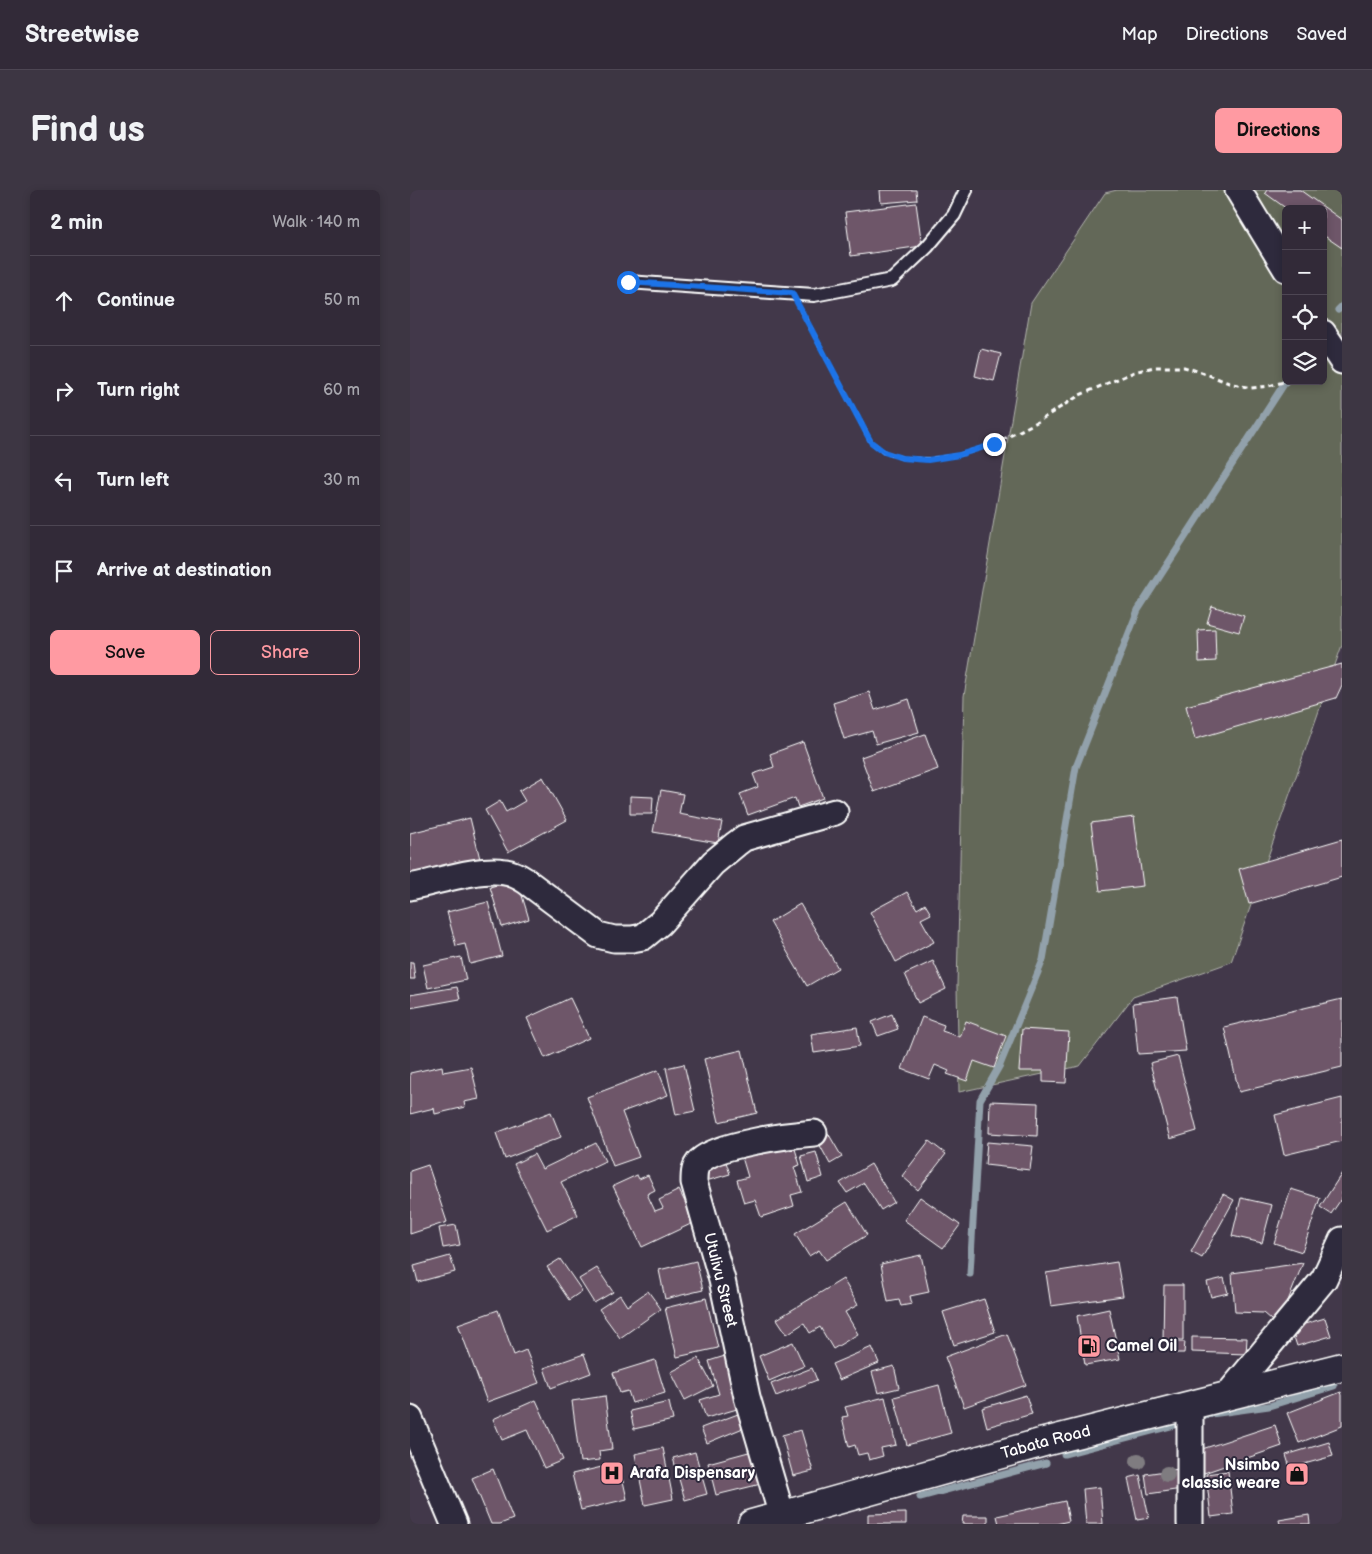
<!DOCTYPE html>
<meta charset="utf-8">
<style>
:root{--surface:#322a38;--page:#3d3643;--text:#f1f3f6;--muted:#a8a7ae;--line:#4d4653;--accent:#ff9aa2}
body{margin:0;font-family:"Balsamiq Sans",sans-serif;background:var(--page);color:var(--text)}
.controls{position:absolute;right:15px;top:15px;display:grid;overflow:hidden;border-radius:8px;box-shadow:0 2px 8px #0003}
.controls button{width:45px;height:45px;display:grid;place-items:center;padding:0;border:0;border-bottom:1px solid var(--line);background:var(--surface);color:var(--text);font:25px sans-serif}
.stop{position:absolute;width:15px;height:15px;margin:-11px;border:4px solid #1a73e8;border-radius:50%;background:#fff}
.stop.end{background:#1a73e8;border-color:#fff;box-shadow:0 1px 5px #0008}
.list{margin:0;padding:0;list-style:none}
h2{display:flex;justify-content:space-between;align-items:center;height:65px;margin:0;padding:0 20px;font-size:21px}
h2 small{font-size:16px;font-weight:400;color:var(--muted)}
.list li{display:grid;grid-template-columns:32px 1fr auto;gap:15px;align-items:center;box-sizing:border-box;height:90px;padding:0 20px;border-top:1px solid var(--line)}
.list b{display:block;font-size:19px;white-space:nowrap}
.list em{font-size:16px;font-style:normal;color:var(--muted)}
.actions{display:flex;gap:10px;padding:15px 20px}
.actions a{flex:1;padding:11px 0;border:1px solid var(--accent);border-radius:8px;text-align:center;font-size:18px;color:var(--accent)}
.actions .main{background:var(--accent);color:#111}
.icon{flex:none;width:28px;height:28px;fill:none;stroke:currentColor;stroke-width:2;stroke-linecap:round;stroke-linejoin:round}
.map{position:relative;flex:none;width:932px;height:1334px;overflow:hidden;border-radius:8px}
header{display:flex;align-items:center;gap:30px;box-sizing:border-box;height:70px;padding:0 25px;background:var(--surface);border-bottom:1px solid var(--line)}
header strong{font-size:24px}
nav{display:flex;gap:28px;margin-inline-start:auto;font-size:18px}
.intro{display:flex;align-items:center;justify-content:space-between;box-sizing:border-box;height:120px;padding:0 30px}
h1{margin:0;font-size:35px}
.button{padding:12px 22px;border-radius:8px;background:var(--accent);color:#111;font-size:18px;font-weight:700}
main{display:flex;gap:30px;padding:0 30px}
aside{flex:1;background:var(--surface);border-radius:8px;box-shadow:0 2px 8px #0003}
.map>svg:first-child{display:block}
</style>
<header>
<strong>Streetwise</strong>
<nav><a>Map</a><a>Directions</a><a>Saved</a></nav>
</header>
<div class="intro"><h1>Find us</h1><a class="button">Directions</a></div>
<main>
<aside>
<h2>2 min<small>Walk · 140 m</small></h2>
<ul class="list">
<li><svg class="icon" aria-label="ahead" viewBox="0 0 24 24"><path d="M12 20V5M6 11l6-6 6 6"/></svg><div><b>Continue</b></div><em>50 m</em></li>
<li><svg class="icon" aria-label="right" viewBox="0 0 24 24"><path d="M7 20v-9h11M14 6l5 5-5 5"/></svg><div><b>Turn right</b></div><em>60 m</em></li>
<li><svg class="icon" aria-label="left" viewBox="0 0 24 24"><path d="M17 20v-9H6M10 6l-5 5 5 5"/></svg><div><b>Turn left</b></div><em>30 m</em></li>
<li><svg class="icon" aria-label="arrive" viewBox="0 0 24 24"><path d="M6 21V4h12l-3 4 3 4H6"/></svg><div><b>Arrive at destination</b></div></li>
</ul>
<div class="actions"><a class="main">Save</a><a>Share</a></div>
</aside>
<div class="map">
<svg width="932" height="1334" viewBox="0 0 932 1334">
<rect width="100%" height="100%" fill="#42384a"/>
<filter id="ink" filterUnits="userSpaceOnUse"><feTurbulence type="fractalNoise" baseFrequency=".02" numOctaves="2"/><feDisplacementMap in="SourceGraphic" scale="10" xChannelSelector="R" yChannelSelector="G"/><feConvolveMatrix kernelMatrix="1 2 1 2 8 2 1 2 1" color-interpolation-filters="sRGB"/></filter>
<g filter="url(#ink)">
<path fill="#636759" stroke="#b1b3ac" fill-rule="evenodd" d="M 707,0 L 932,0 L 932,455 L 821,772 L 723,807 L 670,876 L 549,902 L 547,796 L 554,506 L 621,113 L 695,3 ZM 876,19 L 913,19 L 913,191 L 876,191 Z"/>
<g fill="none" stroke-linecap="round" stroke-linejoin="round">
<g stroke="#92a1ab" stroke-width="7">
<polyline points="928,120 932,116"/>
<polyline points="560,1084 570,910 590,875 633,770 666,577 728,420 876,191"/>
<polyline points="794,1225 859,1216 924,1196"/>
<polyline points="654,1264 768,1234"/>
<polyline points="510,1307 636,1273"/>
</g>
</g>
<g fill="#6e5769" stroke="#fff">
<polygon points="470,0 506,0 507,10 471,13"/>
<polygon points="857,0 890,0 932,30 932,58 913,45 913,19 877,19 855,3"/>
<polygon points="506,13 512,56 441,66 435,22"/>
<polygon points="571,159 591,164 584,191 565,186"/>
<polygon points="802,416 834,426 829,442 797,433"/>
<polygon points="805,439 806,471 789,472 788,440"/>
<polygon points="932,474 932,495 926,508 785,549 776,516"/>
<polygon points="459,502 465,520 499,509 509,542 466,554 462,541 434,549 423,513"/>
<polygon points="515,544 528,579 464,602 451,567"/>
<polygon points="393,552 413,608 388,617 385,608 338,625 330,604 348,597 343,584 364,577 360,564"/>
<polygon points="133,587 157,630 98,662 75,620 90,611 96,622 115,611 109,601"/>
<polygon points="251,600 273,604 269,624 312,632 308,653 243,642"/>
<polygon points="220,606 243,607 242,624 220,624"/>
<polygon points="724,627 733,696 690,701 681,633"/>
<polygon points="60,628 70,669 0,686 0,643"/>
<polygon points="932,649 932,687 839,714 829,679"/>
<polygon points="107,689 119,729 92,737 80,697"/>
<polygon points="497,702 507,719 515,714 521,724 511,729 524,752 486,772 460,722"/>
<polygon points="78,712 92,766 60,774 55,754 46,756 37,722"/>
<polygon points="390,714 428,778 397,796 360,732"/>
<polygon points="51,767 56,790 18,798 13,775"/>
<polygon points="523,771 536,799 508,813 495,784"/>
<polygon points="0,772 3,772 5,789 0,789"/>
<polygon points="47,797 50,809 0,818 0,805"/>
<polygon points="767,807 776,861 728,864 723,813"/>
<polygon points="160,808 179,848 135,868 117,828"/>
<polygon points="932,809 932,877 829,902 814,837"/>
<polygon points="482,824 488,839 468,846 462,832"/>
<polygon points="512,827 534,835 532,841 550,847 556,831 596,846 584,878 564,871 557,891 537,884 539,881 525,875 519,889 492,879"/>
<polygon points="447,837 450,856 404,863 401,844"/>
<polygon points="612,839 659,842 656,893 633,892 633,881 609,881"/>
<polygon points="332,860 347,923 309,932 294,869"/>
<polygon points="768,866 787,941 760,949 740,873"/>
<polygon points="274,874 285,921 266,925 256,878"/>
<polygon points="32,876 33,882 61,877 69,909 54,912 55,917 25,924 24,918 0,924 0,883"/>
<polygon points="248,880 258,905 212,922 229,967 203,976 177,907"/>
<polygon points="932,908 932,951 874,965 865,925"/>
<polygon points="580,911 628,913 627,946 579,943"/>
<polygon points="141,922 151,947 95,969 86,943"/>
<polygon points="418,943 432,967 420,974 407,950"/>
<polygon points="372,947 376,961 385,959 390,975 384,977 392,1002 381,1005 384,1016 351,1027 345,1010 334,1013 327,990 338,987 332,967 358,959"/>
<polygon points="519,951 536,964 508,1000 492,986"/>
<polygon points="577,952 623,956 620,980 575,975"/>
<polygon points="186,953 195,971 151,992 168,1025 137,1040 104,974 124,964 132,979"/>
<polygon points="406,962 413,987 398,992 391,966"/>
<polygon points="314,966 320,984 296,991 291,974"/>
<polygon points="461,974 484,1012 471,1020 454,993 437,1003 430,993"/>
<polygon points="18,975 37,1032 0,1044 0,981"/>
<polygon points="932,983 932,1008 921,1024 910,1017"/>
<polygon points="227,985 229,989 238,985 245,1000 237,1004 245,1021 253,1018 249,1010 269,1000 285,1032 232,1057 203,996"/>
<polygon points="881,999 910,1008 892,1062 864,1053"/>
<polygon points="813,1004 824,1010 792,1068 781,1062"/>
<polygon points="510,1007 550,1035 533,1058 494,1030"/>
<polygon points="831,1008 862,1015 852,1053 822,1046"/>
<polygon points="437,1012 457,1045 416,1070 409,1060 399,1066 385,1044"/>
<polygon points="46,1035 50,1055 33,1058 29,1038"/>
<polygon points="511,1065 519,1102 500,1106 502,1114 491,1116 489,1110 478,1112 471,1074"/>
<polygon points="40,1066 45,1082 8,1092 4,1076"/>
<polygon points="150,1069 172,1101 159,1110 137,1077"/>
<polygon points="286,1071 293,1100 255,1109 249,1080"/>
<polygon points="707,1072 713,1106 641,1116 636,1083"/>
<polygon points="893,1073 868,1136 853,1123 825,1122 822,1083"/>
<polygon points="187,1078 203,1102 184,1113 169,1089"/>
<polygon points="814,1088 818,1103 801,1107 797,1092"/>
<polygon points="433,1089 448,1115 435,1122 448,1144 423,1159 410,1137 400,1143 394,1133 377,1144 367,1129"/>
<polygon points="754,1095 773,1095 773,1150 753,1150"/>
<polygon points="238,1101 251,1119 210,1148 189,1119 210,1105 217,1116"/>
<polygon points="296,1108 308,1158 267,1167 255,1118"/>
<polygon points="574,1109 585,1142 544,1155 533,1122"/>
<polygon points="699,1119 710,1169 675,1175 667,1126"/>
<polygon points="88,1120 104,1165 116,1160 129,1193 77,1212 48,1134"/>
<polygon points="915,1128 921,1146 887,1156 881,1138"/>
<polygon points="597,1144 616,1195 554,1217 535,1167"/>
<polygon points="782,1147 837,1148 836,1164 782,1162"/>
<polygon points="383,1152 394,1176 359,1191 349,1166"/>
<polygon points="765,1152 775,1152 774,1163 765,1163"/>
<polygon points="462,1157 469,1173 429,1190 422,1174"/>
<polygon points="174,1164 181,1183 141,1198 134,1178"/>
<polygon points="318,1165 334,1217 296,1228 290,1210 309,1204 299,1171"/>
<polygon points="288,1168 303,1196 275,1210 261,1182"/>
<polygon points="245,1170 255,1203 222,1213 218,1201 210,1203 203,1183"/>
<polygon points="484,1176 489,1198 468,1203 462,1182"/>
<polygon points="402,1178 407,1190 366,1206 361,1194"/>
<polygon points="529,1195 541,1243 497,1255 484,1207"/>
<polygon points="931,1202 932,1205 932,1236 889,1253 877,1223"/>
<polygon points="616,1205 622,1224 577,1237 572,1218"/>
<polygon points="195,1206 202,1259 189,1261 190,1270 170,1272 162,1211"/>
<polygon points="475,1207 486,1255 471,1258 473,1266 459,1270 457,1263 448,1265 445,1255 439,1257 432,1227 438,1226 435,1217"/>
<polygon points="126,1210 153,1270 134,1278 117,1240 92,1250 83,1229"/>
<polygon points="259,1212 263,1230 224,1239 220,1221"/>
<polygon points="328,1224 333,1238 297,1253 291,1238"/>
<polygon points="865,1235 872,1256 791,1284 783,1262"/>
<polygon points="391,1240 403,1281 383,1286 372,1245"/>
<polygon points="919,1252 923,1266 880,1278 876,1265"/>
<polygon points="253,1258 263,1309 235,1315 225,1264"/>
<polygon points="346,1260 355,1293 306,1305 298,1273"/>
<polygon points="285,1262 297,1304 275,1310 263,1268"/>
<polygon points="209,1273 217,1309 171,1320 162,1284"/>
<polygon points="83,1279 103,1329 90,1334 81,1334 62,1288"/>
<polygon points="769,1279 772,1299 738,1304 735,1284"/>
<polygon points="818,1281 823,1324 801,1327 796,1284"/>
<polygon points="730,1285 739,1328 727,1330 718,1288"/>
<polygon points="690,1297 693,1334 676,1334 673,1299"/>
<polygon points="655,1311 659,1331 646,1334 589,1334 587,1326"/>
<polygon points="496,1323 496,1334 458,1334 458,1324"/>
<polygon points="899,1325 900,1334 870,1334 869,1330"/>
<polygon points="553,1326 578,1326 578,1334 552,1334"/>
</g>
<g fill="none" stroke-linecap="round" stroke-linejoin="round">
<g stroke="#fff" stroke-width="16">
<polyline id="lane" points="218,92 404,105 482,90 517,57 544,25 556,0"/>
</g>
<g stroke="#fff" stroke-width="29">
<g id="street">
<polyline points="828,0 876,79"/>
<polyline points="913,143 932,171"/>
<path d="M 0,697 C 26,692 70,677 95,682 C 103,683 110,687 116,691 L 188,745 L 204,749 L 222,749 L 233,747 L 250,733 L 303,673 L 326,654 L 334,648 L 425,622"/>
<polyline points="816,1207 914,1089 932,1050"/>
<polyline points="780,1216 780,1334"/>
<polyline points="0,1229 44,1334"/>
<path d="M 372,1326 L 337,1207 L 312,1090 L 284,992 C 284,984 284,977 290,971 C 308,954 379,945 404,943"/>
</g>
</g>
<g stroke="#fff" stroke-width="31">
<g id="secondary">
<path id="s1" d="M 342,1334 L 634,1252 L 932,1177"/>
</g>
</g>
<polyline stroke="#fff" stroke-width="3" stroke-dasharray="5 4" stroke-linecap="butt" points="391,120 461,252 474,262 492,268 518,269 549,265 584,254 627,232 670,205 724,182 744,177 774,177 791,182 819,193 841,198 859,196 877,191"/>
<use href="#lane" stroke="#2f2a3d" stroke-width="12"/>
<use href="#street" stroke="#2f2a3d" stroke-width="25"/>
<use href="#secondary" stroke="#2f2a3d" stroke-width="28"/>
</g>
<g fill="#7f7c80">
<circle cx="728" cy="1271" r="8"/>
<circle cx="757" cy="1284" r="8"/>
</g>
</g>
<g fill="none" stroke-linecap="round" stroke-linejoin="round" filter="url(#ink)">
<polyline stroke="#1a73e8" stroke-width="6" points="218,92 382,103 461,252 474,262 492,268 518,270 549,265 584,254"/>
</g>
<defs>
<g id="fuel-square" transform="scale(1.25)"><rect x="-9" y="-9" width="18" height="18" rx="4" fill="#ff9aa2" stroke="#2f2a3d"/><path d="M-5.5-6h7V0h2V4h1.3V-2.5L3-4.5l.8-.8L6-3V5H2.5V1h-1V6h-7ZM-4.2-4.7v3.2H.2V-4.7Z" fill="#111"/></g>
<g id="hospital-square" transform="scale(1.25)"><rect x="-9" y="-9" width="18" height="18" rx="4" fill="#ff9aa2" stroke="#2f2a3d"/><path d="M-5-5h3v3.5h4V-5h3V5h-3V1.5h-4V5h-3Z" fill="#111"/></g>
<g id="shop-square" transform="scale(1.25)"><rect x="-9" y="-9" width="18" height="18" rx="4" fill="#ff9aa2" stroke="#2f2a3d"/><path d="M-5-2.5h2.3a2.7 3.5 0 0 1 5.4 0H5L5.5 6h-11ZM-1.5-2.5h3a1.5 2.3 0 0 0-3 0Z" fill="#111"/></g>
</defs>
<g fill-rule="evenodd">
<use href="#fuel-square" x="679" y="1156"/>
<use href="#hospital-square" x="202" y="1283"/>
<use href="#shop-square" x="887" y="1284"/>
</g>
<g text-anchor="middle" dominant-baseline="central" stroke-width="4" stroke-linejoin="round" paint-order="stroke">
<g font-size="16" fill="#fff" stroke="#2f2a3d">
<text transform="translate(310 1090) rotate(76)">Utulivu Street</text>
<text stroke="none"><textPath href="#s1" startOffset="305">Tabata Road</textPath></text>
</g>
<g font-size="16" font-weight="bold" fill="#fff" stroke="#2f2a3d" text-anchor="start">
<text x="696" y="1156">Camel Oil</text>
<text x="870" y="1275" text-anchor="end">Nsimbo<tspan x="870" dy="18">classic weare</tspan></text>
<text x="220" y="1283">Arafa Dispensary</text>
</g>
</g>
</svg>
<div class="controls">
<button>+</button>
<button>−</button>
<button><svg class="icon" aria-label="locate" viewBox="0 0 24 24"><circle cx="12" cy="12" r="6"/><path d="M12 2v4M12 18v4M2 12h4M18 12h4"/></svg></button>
<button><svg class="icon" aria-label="layers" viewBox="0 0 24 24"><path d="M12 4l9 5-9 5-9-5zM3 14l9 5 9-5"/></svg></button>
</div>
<div class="stop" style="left:218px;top:92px"></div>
<div class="stop end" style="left:584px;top:254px"></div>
</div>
</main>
